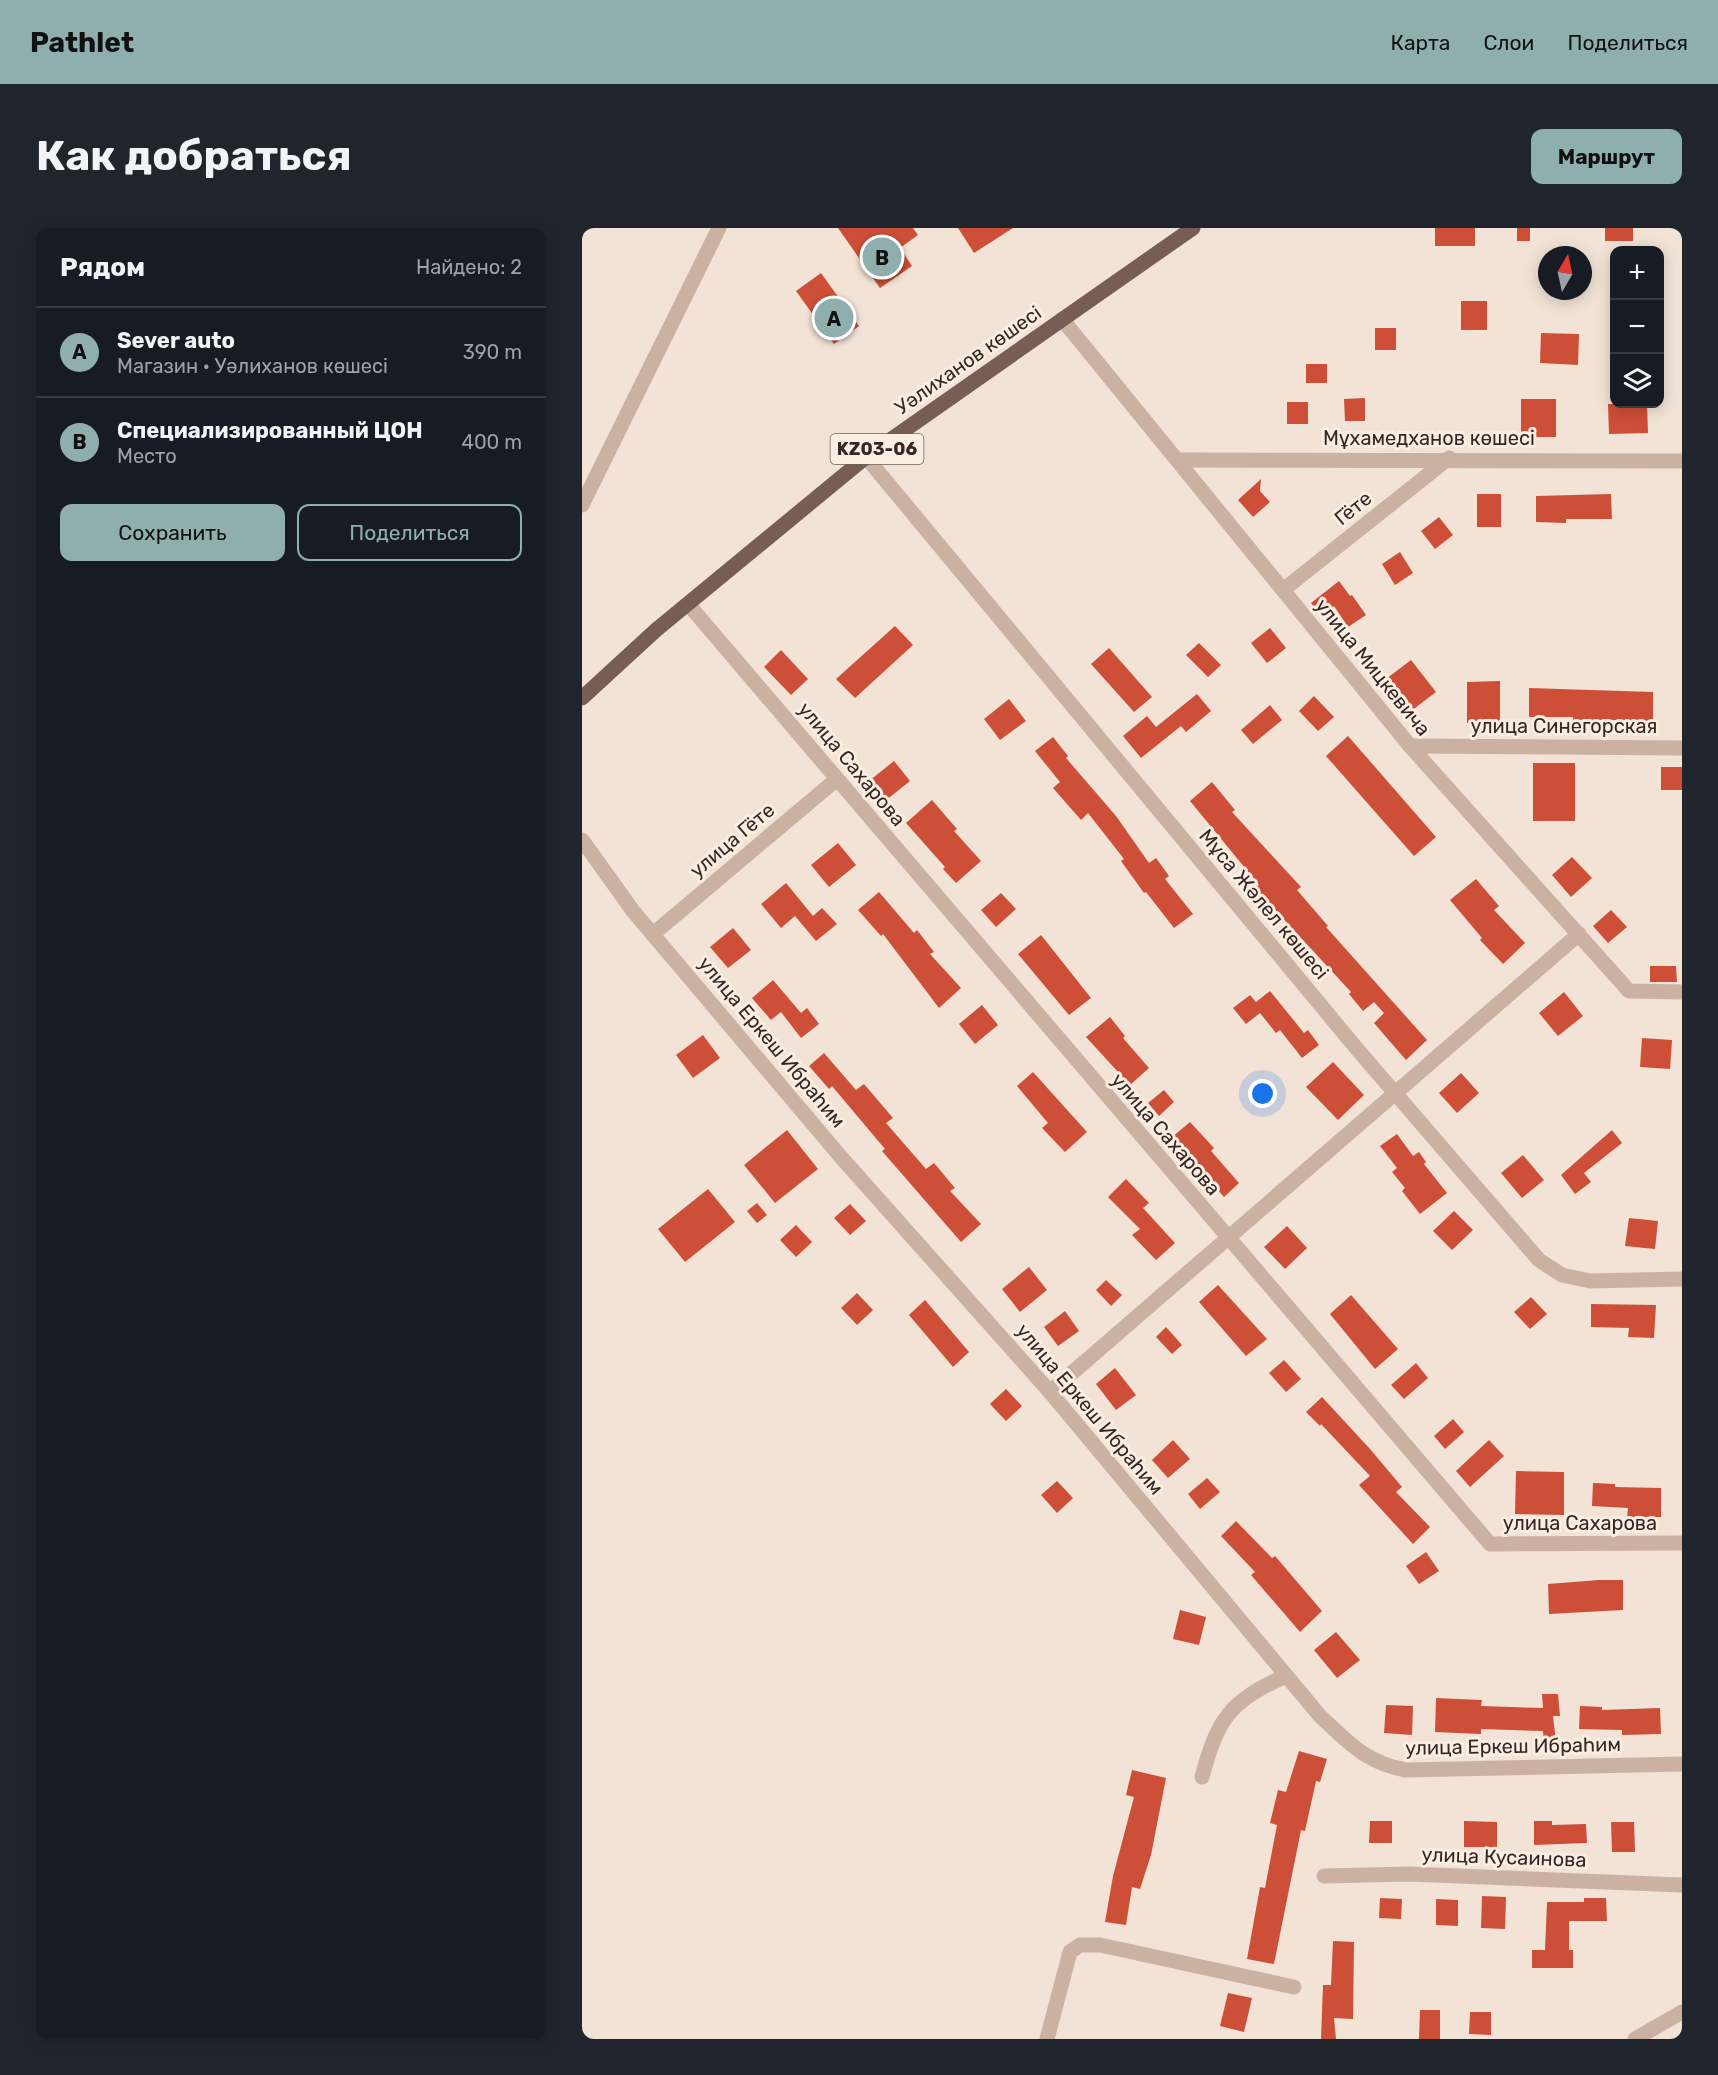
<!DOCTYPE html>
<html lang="ru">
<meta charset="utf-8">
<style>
:root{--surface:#171b24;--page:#20242c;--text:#f1f3f6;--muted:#9ea1a6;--line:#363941;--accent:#8faeae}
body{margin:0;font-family:Rubik,sans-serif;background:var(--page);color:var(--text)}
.controls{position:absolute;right:18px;top:18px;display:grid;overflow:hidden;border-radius:12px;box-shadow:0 3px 15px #0003}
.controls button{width:54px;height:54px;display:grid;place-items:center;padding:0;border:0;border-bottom:2px solid var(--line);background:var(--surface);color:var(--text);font:30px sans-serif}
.compass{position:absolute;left:956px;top:18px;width:54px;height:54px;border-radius:50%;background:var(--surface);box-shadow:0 3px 15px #0003;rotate:9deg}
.you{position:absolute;left:681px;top:866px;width:21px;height:21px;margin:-15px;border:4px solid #fff;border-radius:50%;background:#1a73e8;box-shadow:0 0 0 9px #1a73e833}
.badge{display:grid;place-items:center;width:39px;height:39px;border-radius:50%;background:var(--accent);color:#111;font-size:20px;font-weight:700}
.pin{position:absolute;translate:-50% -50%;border:3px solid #fff;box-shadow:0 2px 6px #0006}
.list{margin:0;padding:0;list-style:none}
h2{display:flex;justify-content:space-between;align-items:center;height:78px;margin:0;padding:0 24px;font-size:26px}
h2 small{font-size:20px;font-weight:400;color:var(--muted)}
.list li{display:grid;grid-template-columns:39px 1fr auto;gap:18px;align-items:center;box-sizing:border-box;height:90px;padding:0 24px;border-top:2px solid var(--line)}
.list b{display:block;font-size:22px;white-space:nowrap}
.list p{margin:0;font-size:20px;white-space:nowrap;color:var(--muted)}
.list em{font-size:20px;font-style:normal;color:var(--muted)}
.actions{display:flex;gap:12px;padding:18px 24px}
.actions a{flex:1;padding:14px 0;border:2px solid var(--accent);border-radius:12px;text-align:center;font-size:21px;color:var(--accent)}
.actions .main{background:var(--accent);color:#111}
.icon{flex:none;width:33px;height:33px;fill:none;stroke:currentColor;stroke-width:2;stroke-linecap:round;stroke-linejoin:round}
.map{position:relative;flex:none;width:1100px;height:1811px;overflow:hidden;border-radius:12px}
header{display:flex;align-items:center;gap:36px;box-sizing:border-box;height:84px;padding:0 30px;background:var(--accent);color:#111}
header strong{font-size:28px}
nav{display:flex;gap:33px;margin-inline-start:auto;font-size:21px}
.intro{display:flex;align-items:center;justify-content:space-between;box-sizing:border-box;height:144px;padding:0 36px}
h1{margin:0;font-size:42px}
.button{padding:15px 27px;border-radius:12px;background:var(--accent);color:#111;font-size:21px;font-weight:700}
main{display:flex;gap:36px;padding:0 36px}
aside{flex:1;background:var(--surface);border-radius:12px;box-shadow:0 3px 15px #0003}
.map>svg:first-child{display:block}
</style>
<header>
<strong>Pathlet</strong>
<nav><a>Карта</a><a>Слои</a><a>Поделиться</a></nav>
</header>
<div class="intro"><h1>Как добраться</h1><a class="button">Маршрут</a></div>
<main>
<aside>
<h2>Рядом<small>Найдено: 2</small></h2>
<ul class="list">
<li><span class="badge">A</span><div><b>Sever auto</b><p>Магазин · Уәлиханов көшесі</p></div><em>390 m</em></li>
<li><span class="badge">B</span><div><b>Специализированный ЦОН</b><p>Место</p></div><em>400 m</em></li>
</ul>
<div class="actions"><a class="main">Сохранить</a><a>Поделиться</a></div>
</aside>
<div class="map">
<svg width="1100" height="1811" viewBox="0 0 1100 1811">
<rect width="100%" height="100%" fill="#f2e3d6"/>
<g fill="#ce4f38">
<polygon points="256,0 331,0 336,7 318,20 330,38 298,60"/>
<polygon points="376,0 431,0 392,25"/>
<rect x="853" y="0" width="40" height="18"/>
<rect x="935" y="0" width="13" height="13"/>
<rect x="1023" y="0" width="28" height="13"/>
<polygon points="239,45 277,98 252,116 214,63"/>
<rect x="879" y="73" width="26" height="29"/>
<rect x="793" y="100" width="21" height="22"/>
<polygon points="959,105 997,106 996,137 958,135"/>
<rect x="724" y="136" width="21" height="19"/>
<polygon points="783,170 783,193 763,193 762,171"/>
<rect x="939" y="171" width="35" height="38"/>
<rect x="705" y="174" width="21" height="22"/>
<polygon points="1026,176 1065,176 1066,205 1027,206"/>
<polygon points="679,251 678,263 688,274 671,289 656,272"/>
<rect x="895" y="266" width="24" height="33"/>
<polygon points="1029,266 1030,291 984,291 984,295 954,294 954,268"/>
<polygon points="857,289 871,307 853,321 839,303"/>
<polygon points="818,324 831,345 813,357 800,336"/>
<polygon points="757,353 768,368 770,367 784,387 766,399 752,378 739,388 729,375"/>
<polygon points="313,398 331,417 273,470 254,451"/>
<polygon points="688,400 704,420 685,435 669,415"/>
<polygon points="617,415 639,437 626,449 604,427"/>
<polygon points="527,420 570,469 552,484 509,436"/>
<polygon points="199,422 226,451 209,467 182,439"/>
<polygon points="829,432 854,464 829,483 804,451"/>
<polygon points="918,453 918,494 885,495 885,454"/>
<polygon points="947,460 1071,464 1071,497 1040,497 1040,492 991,492 991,489 947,489"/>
<polygon points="615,466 629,483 604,504 599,498 559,530 541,508 565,488 574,499"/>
<polygon points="732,468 752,489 736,503 717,483"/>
<polygon points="427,471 444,493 418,512 402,491"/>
<polygon points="688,477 700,492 671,516 659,502"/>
<polygon points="766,508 854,609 832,628 744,528"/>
<polygon points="471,509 486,528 484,530 534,588 567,635 574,630 587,648 583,651 611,686 592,700 564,664 562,665 539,633 542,631 506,585 499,592 471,560 478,554 453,523"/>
<polygon points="312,533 328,553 298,577 282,557"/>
<rect x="951" y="535" width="42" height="58"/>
<rect x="1079" y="539" width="21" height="23"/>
<polygon points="630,554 653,582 650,584 719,659 715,662 746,698 744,699 845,812 824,832 792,795 802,785 792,774 781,783 767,766 769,764 673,660 677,657 608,573"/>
<polygon points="350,572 375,601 372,603 399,633 374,655 361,641 363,639 324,595"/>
<polygon points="256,615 274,637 247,659 229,637"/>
<polygon points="990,629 1010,650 989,669 970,647"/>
<polygon points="894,651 917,678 912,682 943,715 921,736 898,712 900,710 868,672"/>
<polygon points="204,655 231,688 240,680 255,696 234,713 213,688 199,700 179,676"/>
<polygon points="297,664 332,705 335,702 352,724 348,726 379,760 357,780 301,706 299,708 276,682"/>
<polygon points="419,665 434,681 414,699 399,682"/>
<polygon points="1029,682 1045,699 1026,715 1011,698"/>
<polygon points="151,700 169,722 146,740 128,719"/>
<polygon points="459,707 509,770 487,787 436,726"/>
<polygon points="1068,738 1094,738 1095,754 1068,754"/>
<polygon points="191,752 219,785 225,780 237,796 219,810 199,784 189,792 170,770"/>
<polygon points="688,763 722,805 726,802 737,817 720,830 698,802 694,805 678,785 664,796 651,780 668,767 674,774"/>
<polygon points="982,764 1001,788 976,808 957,785"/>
<polygon points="400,777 416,797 393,816 377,796"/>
<polygon points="528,789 543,808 541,810 567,840 548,857 504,809"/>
<polygon points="121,807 138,830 111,850 94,827"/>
<polygon points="1060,810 1090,812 1088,841 1058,839"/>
<polygon points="242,825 274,862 282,856 311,890 304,895 344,941 352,935 373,960 368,963 399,996 379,1014 300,923 303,921 250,858 247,861 227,838"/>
<polygon points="751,834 782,867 756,892 724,859"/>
<polygon points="451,844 505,904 483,924 460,900 466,895 435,858"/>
<polygon points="879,845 897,865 875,885 857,865"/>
<polygon points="582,862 592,874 577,888 566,875"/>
<polygon points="608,894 632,920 629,923 657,955 642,969 589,910"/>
<polygon points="205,902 236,941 193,975 162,937"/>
<polygon points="1030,902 1040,915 1002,945 1009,954 993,966 979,947"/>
<polygon points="815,906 831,928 837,924 844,934 842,936 865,965 838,986 820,963 823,960 810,944 815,940 798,918"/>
<polygon points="941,927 962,952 940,970 919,945"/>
<polygon points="544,951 567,975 561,980 593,1015 574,1032 550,1007 558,1001 526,969"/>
<polygon points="126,961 153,994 103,1034 76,1001"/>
<polygon points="175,975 185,987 175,995 165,983"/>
<polygon points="268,976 284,993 268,1007 252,990"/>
<polygon points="872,983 891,1002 870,1022 851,1003"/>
<polygon points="1047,990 1076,993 1073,1021 1043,1018"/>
<polygon points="214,997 230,1014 214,1029 198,1012"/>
<polygon points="705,998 725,1020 703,1041 682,1019"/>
<polygon points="447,1039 465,1062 438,1084 420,1061"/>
<polygon points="524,1052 540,1067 529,1078 514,1062"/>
<polygon points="636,1057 685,1111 664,1128 617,1074"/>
<polygon points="275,1065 291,1082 275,1097 259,1080"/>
<polygon points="769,1067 816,1121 793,1141 748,1086"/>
<polygon points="949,1069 965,1086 948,1101 932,1084"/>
<polygon points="343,1072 387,1124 371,1139 327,1087"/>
<polygon points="1009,1076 1074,1077 1072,1110 1046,1109 1047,1100 1009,1099"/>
<polygon points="483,1083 497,1103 476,1118 462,1099"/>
<polygon points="584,1099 600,1117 590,1126 574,1109"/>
<polygon points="702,1132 719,1151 704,1164 687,1145"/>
<polygon points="834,1135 846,1150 822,1171 809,1157"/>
<polygon points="533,1140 554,1167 534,1182 514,1156"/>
<polygon points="424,1161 440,1178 424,1193 408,1176"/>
<polygon points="740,1169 788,1221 820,1259 814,1264 848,1299 831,1316 777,1257 788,1248 739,1196 738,1198 724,1184"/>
<polygon points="871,1191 882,1204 863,1221 852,1208"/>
<polygon points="591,1212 608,1231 586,1250 570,1232"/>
<polygon points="907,1212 922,1228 888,1259 874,1243"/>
<polygon points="934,1243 982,1244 982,1287 933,1286"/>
<polygon points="625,1250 638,1264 618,1281 606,1266"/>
<polygon points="475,1253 491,1270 475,1285 459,1267"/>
<polygon points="1011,1255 1033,1256 1033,1259 1079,1260 1079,1289 1045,1289 1046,1280 1010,1278"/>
<polygon points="654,1293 690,1330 693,1328 740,1383 718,1404 669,1347 673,1344 639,1308"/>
<polygon points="844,1324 857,1343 837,1356 824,1338"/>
<polygon points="1017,1352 1041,1352 1041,1382 967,1386 966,1356"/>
<polygon points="598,1382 624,1389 617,1417 591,1411"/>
<polygon points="754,1404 778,1432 755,1450 732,1422"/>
<polygon points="960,1466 976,1466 978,1488 971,1488 974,1514 962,1516 961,1503 899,1501 899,1506 853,1504 854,1470 900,1472 899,1478 961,1480"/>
<polygon points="804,1477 831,1478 830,1507 802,1505"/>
<polygon points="998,1478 1020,1479 1020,1482 1078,1480 1079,1506 1040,1507 1040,1502 997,1501"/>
<polygon points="717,1523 745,1531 738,1554 734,1553 723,1603 719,1602 692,1736 665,1731 678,1659 683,1660 695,1597 688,1595 696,1562 704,1564"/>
<polygon points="550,1542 584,1550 569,1627 558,1661 550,1659 544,1697 523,1694 531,1648 552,1569 544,1567"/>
<polygon points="788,1593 810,1593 810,1615 787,1615"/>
<polygon points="882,1593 915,1594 915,1619 882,1619"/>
<polygon points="952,1593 970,1593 970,1597 1004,1596 1005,1615 952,1617"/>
<polygon points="1029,1594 1052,1594 1053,1624 1030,1624"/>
<polygon points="900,1668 924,1669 923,1701 899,1700"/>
<polygon points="798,1670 820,1671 819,1691 797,1690"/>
<polygon points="1002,1670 1024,1670 1025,1693 987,1693 987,1722 991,1722 991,1740 950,1740 950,1722 963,1722 965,1674 1002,1674"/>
<polygon points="854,1671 876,1672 876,1698 854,1697"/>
<polygon points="751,1713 772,1714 771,1791 752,1790 754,1811 739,1811 741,1757 749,1757"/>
<polygon points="646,1765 670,1770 662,1804 638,1798"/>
<polygon points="838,1782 858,1782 858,1811 837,1811"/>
<polygon points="888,1784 909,1784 909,1807 887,1806"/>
</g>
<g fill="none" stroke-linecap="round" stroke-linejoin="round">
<g stroke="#cbb1a2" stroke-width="15">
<polyline points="480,91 828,518 1047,763 1100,764"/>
<polyline points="284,229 775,821 957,1032 980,1047 1008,1053 1100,1051"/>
<polyline points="595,232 1100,233"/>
<polyline points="0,277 137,0"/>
<polyline points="701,362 867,230"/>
<polyline points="106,376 908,1316 1100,1315"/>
<polyline points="828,518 1100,520"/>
<path d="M 0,612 L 51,683 L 258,928 L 468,1164 L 738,1488 C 766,1514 784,1535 824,1542 L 1100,1536"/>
<polyline points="71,706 255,551"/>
<polyline points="468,1164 997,706"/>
<path d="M 620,1549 C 635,1492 648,1472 704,1448"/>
<polyline points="742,1648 827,1646 1100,1657"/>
<polyline points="465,1811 488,1724 498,1717 518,1717 712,1759"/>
<polyline points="1053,1811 1100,1784"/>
</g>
<polyline stroke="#785d55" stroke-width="15" points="0,470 74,402 284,229 611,0"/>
</g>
<g text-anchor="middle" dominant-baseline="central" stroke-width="6" stroke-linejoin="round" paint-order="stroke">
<rect fill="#faede2" stroke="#70635e" stroke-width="1.5" x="248.5" y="206" width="93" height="30" rx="4.5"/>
<g font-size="18" font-weight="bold" fill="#352825">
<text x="295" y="221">KZ03-06</text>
</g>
<g font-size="20" fill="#352825" stroke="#faede2">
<text transform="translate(386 132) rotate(-35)">Уәлиханов көшесі</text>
<text x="847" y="210">Мұхамедханов көшесі</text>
<text transform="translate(771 280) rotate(-39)">Гёте</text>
<text transform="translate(791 439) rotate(51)">улица Мицкевича</text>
<text x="982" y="498">улица Синегорская</text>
<text transform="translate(270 536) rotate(50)">улица Сахарова</text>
<text transform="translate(150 612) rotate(-40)">улица Гёте</text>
<text transform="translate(682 676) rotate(50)">Мұса Жәлел көшесі</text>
<text transform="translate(190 814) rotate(50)">улица Еркеш Ибраһим</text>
<text transform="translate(584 906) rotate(49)">улица Сахарова</text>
<text transform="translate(508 1181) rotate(50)">улица Еркеш Ибраһим</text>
<text x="998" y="1295">улица Сахарова</text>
<text transform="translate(931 1518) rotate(-1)">улица Еркеш Ибраһим</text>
<text transform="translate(922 1629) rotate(2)">улица Кусаинова</text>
</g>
</g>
</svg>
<div class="controls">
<button>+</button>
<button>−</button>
<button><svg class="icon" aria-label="layers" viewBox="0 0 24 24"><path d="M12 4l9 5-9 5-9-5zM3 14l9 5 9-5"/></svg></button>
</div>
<svg class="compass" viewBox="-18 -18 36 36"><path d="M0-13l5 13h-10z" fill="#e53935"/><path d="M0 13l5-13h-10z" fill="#9ea1a6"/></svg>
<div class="you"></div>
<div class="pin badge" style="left:252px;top:90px">A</div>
<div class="pin badge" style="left:300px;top:29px">B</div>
</div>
</main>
